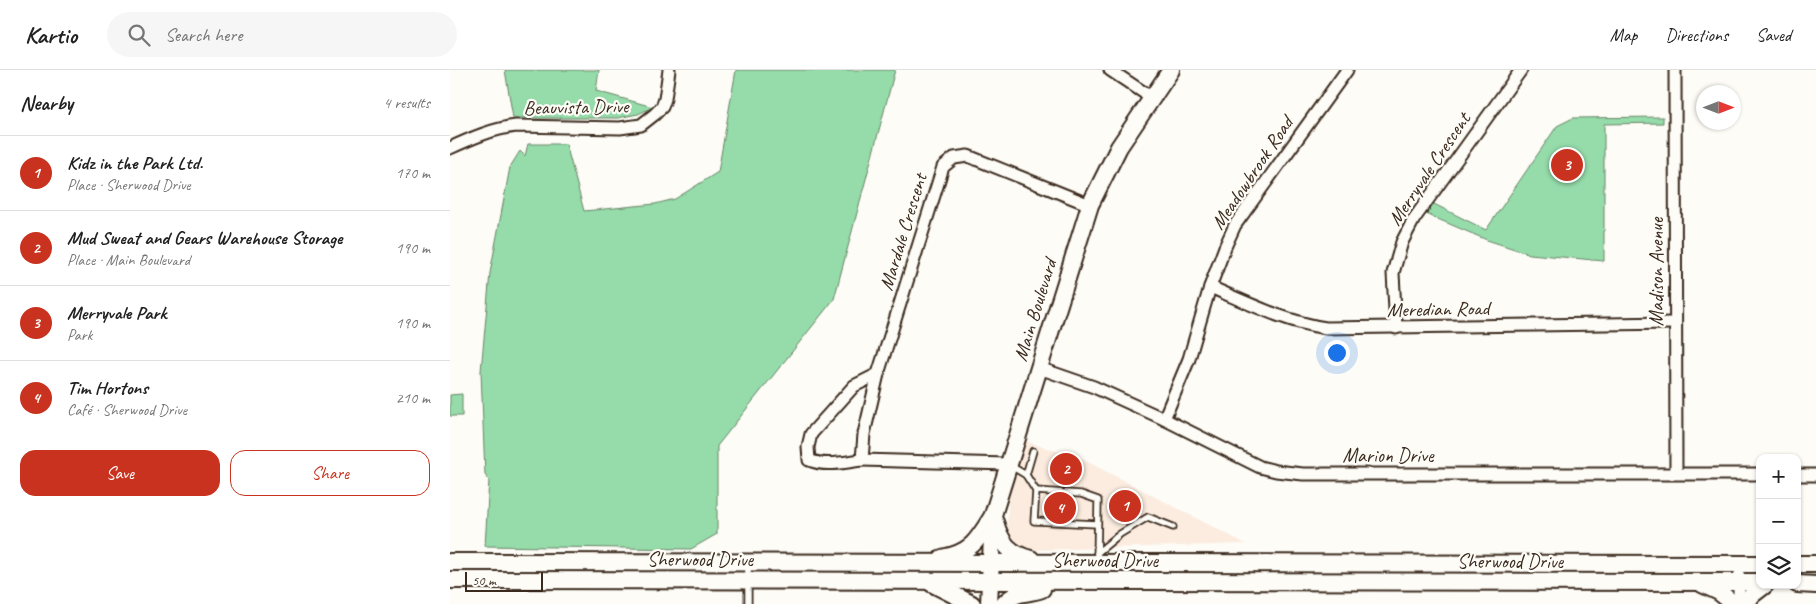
<!DOCTYPE html>
<meta charset="utf-8">
<style>
:root{--surface:#fff;--page:#f6f6f6;--text:#222;--muted:#767676;--line:#e0e0e0;--accent:#c8321e}
body{margin:0;font-family:Caveat,sans-serif;background:var(--page);color:var(--text)}
.controls{position:absolute;right:15px;bottom:15px;display:grid;overflow:hidden;border-radius:10px;box-shadow:0 1px 4px #0004}
.controls button{width:45px;height:45px;display:grid;place-items:center;padding:0;border:0;border-bottom:1px solid var(--line);background:var(--surface);color:var(--text);font:25px sans-serif}
.compass{position:absolute;left:1246px;top:15px;width:45px;height:45px;border-radius:50%;background:var(--surface);box-shadow:0 1px 4px #0004;rotate:90deg}
.scale{position:absolute;left:15px;bottom:12px;width:78px;box-sizing:border-box;padding-left:5px;border:2px solid #3b2a1e;border-top:0;font-size:14px;line-height:18px;white-space:nowrap;color:#3b2a1e;-webkit-text-stroke:4px #fdfcf7;paint-order:stroke}
.you{position:absolute;left:886px;top:282px;width:18px;height:18px;margin:-12px;border:4px solid #fff;border-radius:50%;background:#1a73e8;box-shadow:0 0 0 8px #1a73e833}
.badge{display:grid;place-items:center;width:32px;height:32px;border-radius:50%;background:var(--accent);color:#fff;font-size:16px;font-weight:700}
.pin{position:absolute;translate:-50% -50%;border:2px solid #fff;box-shadow:0 1px 5px #0006}
.list{margin:0;padding:0;list-style:none}
h2{display:flex;justify-content:space-between;align-items:center;height:65px;margin:0;padding:0 20px;font-size:21px}
h2 small{font-size:16px;font-weight:400;color:var(--muted)}
.list li{display:grid;grid-template-columns:32px 1fr auto;gap:15px;align-items:center;box-sizing:border-box;height:75px;padding:0 20px;border-top:1px solid var(--line)}
.list b{display:block;font-size:19px;white-space:nowrap}
.list p{margin:0;font-size:16px;white-space:nowrap;color:var(--muted)}
.list em{font-size:16px;font-style:normal;color:var(--muted)}
.actions{display:flex;gap:10px;padding:15px 20px}
.actions a{flex:1;padding:11px 0;border:1px solid var(--accent);border-radius:15px;text-align:center;font-size:18px;color:var(--accent)}
.actions .main{background:var(--accent);color:#fff}
.icon{flex:none;width:28px;height:28px;fill:none;stroke:currentColor;stroke-width:2;stroke-linecap:round;stroke-linejoin:round}
.map{position:relative;flex:none;width:1366px;height:534px;overflow:hidden}
header{display:flex;align-items:center;gap:30px;box-sizing:border-box;height:70px;padding:0 25px;background:var(--surface);border-bottom:1px solid var(--line)}
header strong{font-size:24px}
nav{display:flex;gap:28px;margin-inline-start:auto;font-size:18px}
.search{width:350px;height:45px;background:var(--page);display:flex;align-items:center;gap:12px;box-sizing:border-box;padding:0 18px;border-radius:28px;color:var(--muted);font-size:19px}
main{display:flex}
aside{flex:1;background:var(--surface)}
.map>svg:first-child{display:block}
</style>
<header>
<strong>Kartio</strong>
<div class="search"><svg class="icon" aria-label="search" viewBox="0 0 24 24"><circle cx="10" cy="10" r="6"/><path d="M15 15l6 6"/></svg>Search here</div>
<nav><a>Map</a><a>Directions</a><a>Saved</a></nav>
</header>
<main>
<aside>
<h2>Nearby<small>4 results</small></h2>
<ul class="list">
<li><span class="badge">1</span><div><b>Kidz in the Park Ltd.</b><p>Place · Sherwood Drive</p></div><em>170 m</em></li>
<li><span class="badge">2</span><div><b>Mud Sweat and Gears Warehouse Storage</b><p>Place · Main Boulevard</p></div><em>190 m</em></li>
<li><span class="badge">3</span><div><b>Merryvale Park</b><p>Park</p></div><em>190 m</em></li>
<li><span class="badge">4</span><div><b>Tim Hortons</b><p>Café · Sherwood Drive</p></div><em>210 m</em></li>
</ul>
<div class="actions"><a class="main">Save</a><a>Share</a></div>
</aside>
<div class="map">
<svg width="1366" height="534" viewBox="0 0 1366 534">
<rect width="100%" height="100%" fill="#fdfcf7"/>
<filter id="ink" filterUnits="userSpaceOnUse"><feTurbulence type="fractalNoise" baseFrequency=".02" numOctaves="2"/><feDisplacementMap in="SourceGraphic" scale="10" xChannelSelector="R" yChannelSelector="G"/><feConvolveMatrix kernelMatrix="1 2 1 2 8 2 1 2 1" color-interpolation-filters="sRGB"/></filter>
<g filter="url(#ink)">
<polygon fill="#fbecdf" points="572,370 634,390 796,474 587,480 563,474 557,462 558,432"/>
<g fill="#95dcaa" stroke="#688364">
<polygon points="55,0 149,0 146,21 203,37 188,44 168,48 63,48"/>
<polygon points="286,0 445,0 384,229 267,376 267,464 241,479 35,476 39,410 35,405 31,301 40,203 60,97 70,81 75,86 78,74 116,74 134,141 205,134 225,129 268,102"/>
<polygon points="1213,47 1213,53 1154,54 1154,191 1080,184 1037,170 976,144 982,133 1036,160 1107,56 1123,48"/>
<polygon points="12,324 12,346 0,346 0,325"/>
</g>
<g fill="none" stroke-linecap="round" stroke-linejoin="round">
<g stroke="#3b2a1e" stroke-width="9">
<g id="lane">
<polyline points="561,396 576,405 586,421 584,451 647,454"/>
<polyline points="576,405 583,381"/>
<polyline points="586,421 631,424 648,430 647,493"/>
<polyline points="647,483 670,464 698,447 723,457"/>
<polyline points="298,534 298,494"/>
</g>
</g>
<g stroke="#3b2a1e" stroke-width="15">
<g id="street">
<polyline points="660,0 702,28"/>
<polyline points="1225,0 1226,403"/>
<path d="M 0,78 C 22,68 42,59 66,56 L 170,58 L 191,55 L 205,44 L 212,37 L 215,29 L 219,0"/>
<path d="M 760,217 C 798,233 836,252 876,258 L 1224,253"/>
<polyline points="946,258 943,203 952,172 964,149 1071,0"/>
<polyline points="589,298 644,317 714,349 810,397 826,401 853,404 1310,404"/>
<polyline points="714,349 739,289 760,217 775,177 785,155 897,0"/>
<path d="M 412,390 C 394,392 376,397 359,390 L 358,377 L 361,364 L 404,316 L 428,304"/>
<polyline points="557,394 412,390 414,364 428,304 493,97 504,88 518,86 640,135"/>
<polyline points="1347,405 1366,405"/>
<polyline points="1289,506 1289,534"/>
</g>
</g>
<g stroke="#3b2a1e" stroke-width="20">
<g id="secondary">
<path d="M 545,452 C 551,473 559,484 581,489"/>
<path d="M 492,488 C 521,483 528,470 542,447"/>
<polyline points="0,492 1310,494"/>
<polyline points="1347,494 1366,494"/>
<polyline points="0,510 1310,512"/>
<polyline points="481,513 522,534"/>
<polyline points="1252,514 1269,522 1284,534"/>
<polyline points="1347,514 1366,515"/>
<polyline points="539,534 543,445 640,135 669,77 721,0"/>
<path d="M 554,534 C 566,520 576,525 592,519"/>
<polyline points="1296,534 1302,525 1315,515"/>
</g>
</g>
<use href="#lane" stroke="#fdfcf7" stroke-width="5.5"/>
<use href="#street" stroke="#fdfcf7" stroke-width="11"/>
<use href="#secondary" stroke="#fdfcf7" stroke-width="16"/>
</g>
</g>
<g text-anchor="middle" dominant-baseline="central" stroke-width="4.5" stroke-linejoin="round" paint-order="stroke">
<g font-size="20" fill="#3b2a1e" stroke="#fdfcf7">
<text transform="translate(126 37) rotate(-1)">Beauvista Drive</text>
<text transform="translate(979 99) rotate(-56)">Merryvale Crescent</text>
<text transform="translate(802 103) rotate(-56)">Meadowbrook Road</text>
<text transform="translate(453 162) rotate(-73)">Mardale Crescent</text>
<text transform="translate(1206 202) rotate(-90)">Madison Avenue</text>
<text transform="translate(988 239) rotate(-1)">Meredian Road</text>
<text transform="translate(585 240) rotate(-73)">Main Boulevard</text>
<text x="938" y="385">Marion Drive</text>
<text x="250" y="489">Sherwood Drive</text>
<text x="655" y="490">Sherwood Drive</text>
<text x="1060" y="491">Sherwood Drive</text>
</g>
</g>
</svg>
<div class="controls">
<button>+</button>
<button>−</button>
<button><svg class="icon" aria-label="layers" viewBox="0 0 24 24"><path d="M12 4l9 5-9 5-9-5zM3 14l9 5 9-5"/></svg></button>
</div>
<svg class="compass" viewBox="-18 -18 36 36"><path d="M0-13l5 13h-10z" fill="#e53935"/><path d="M0 13l5-13h-10z" fill="#767676"/></svg>
<div class="scale">50 m</div>
<div class="you"></div>
<div class="pin badge" style="left:675px;top:436px">1</div>
<div class="pin badge" style="left:616px;top:399px">2</div>
<div class="pin badge" style="left:1117px;top:95px">3</div>
<div class="pin badge" style="left:610px;top:438px">4</div>
</div>
</main>
